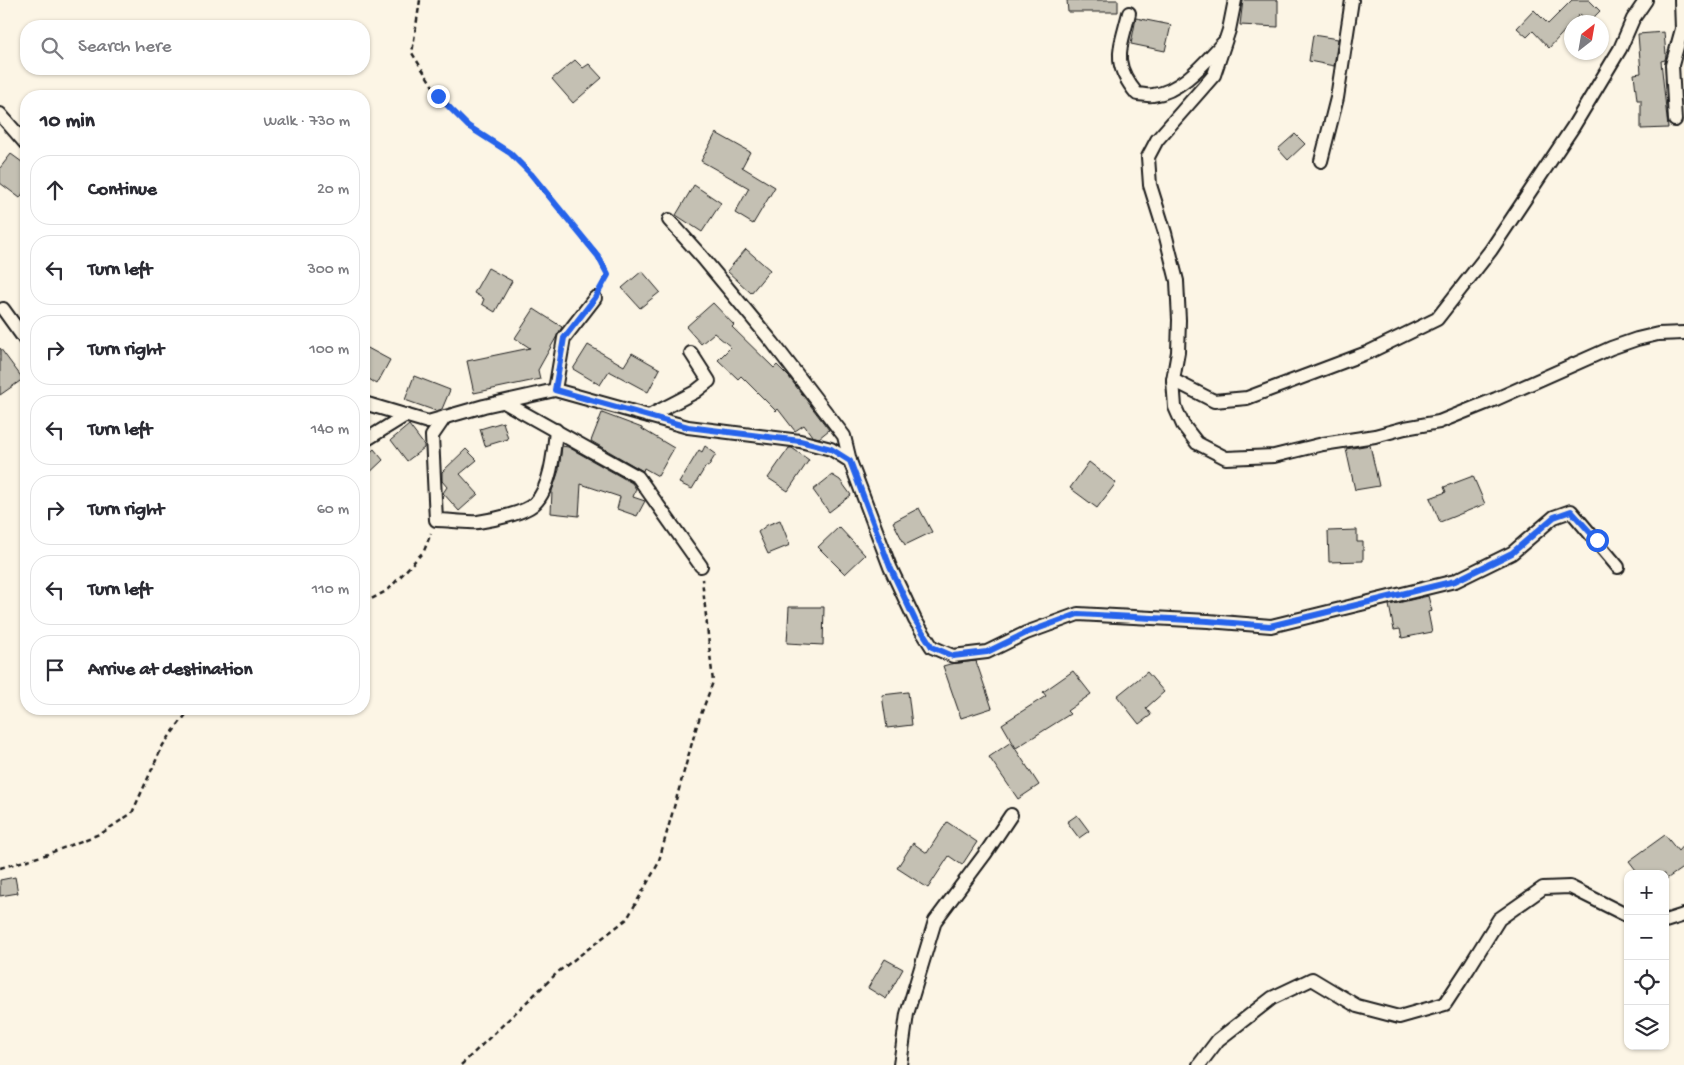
<!DOCTYPE html>
<meta charset="utf-8">
<style>
:root{--surface:#fff;--page:#f7f7f7;--text:#2b2b33;--muted:#7c7c81;--line:#e1e1e2}
body{margin:0;font-family:"Gochi Hand",sans-serif;background:var(--page);color:var(--text)}
.controls{position:absolute;right:15px;bottom:15px;display:grid;overflow:hidden;border-radius:10px;box-shadow:0 1px 4px #0004}
.controls button{width:45px;height:45px;display:grid;place-items:center;padding:0;border:0;border-bottom:1px solid var(--line);background:var(--surface);color:var(--text);font:25px sans-serif}
.compass{position:absolute;left:1564px;top:15px;width:45px;height:45px;border-radius:50%;background:var(--surface);box-shadow:0 1px 4px #0004;rotate:31deg}
.stop{position:absolute;width:15px;height:15px;margin:-11px;border:4px solid #2563eb;border-radius:50%;background:#fff}
.stop.end{background:#2563eb;border-color:#fff;box-shadow:0 1px 5px #0008}
.list{margin:0;padding:0;list-style:none}
h2{display:flex;justify-content:space-between;align-items:center;height:65px;margin:0;padding:0 20px;font-size:21px}
h2 small{font-size:16px;font-weight:400;color:var(--muted)}
.list li{display:grid;grid-template-columns:32px 1fr auto;gap:15px;align-items:center;box-sizing:border-box;height:70px;margin:0 10px 10px;padding:0 10px;border:1px solid var(--line);border-radius:20px}
.list b{display:block;font-size:19px;white-space:nowrap}
.list em{font-size:16px;font-style:normal;color:var(--muted)}
.icon{flex:none;width:28px;height:28px;fill:none;stroke:currentColor;stroke-width:2;stroke-linecap:round;stroke-linejoin:round}
.map{position:relative;flex:none;width:1684px;height:1065px;overflow:hidden}
.search{position:absolute;background:var(--surface);box-shadow:0 1px 4px #0004;left:20px;top:20px;width:350px;height:55px;display:flex;align-items:center;gap:12px;box-sizing:border-box;padding:0 18px;border-radius:20px;color:var(--muted);font-size:19px}
.panel{position:absolute;background:var(--surface);box-shadow:0 1px 4px #0004;left:20px;top:90px;width:350px;height:625px;border-radius:20px}
.map>svg:first-child{display:block}
</style>
<div class="map">
<svg width="1684" height="1065" viewBox="0 0 1684 1065">
<rect width="100%" height="100%" fill="#fcf5e5"/>
<filter id="ink" filterUnits="userSpaceOnUse"><feTurbulence type="fractalNoise" baseFrequency=".02" numOctaves="2"/><feDisplacementMap in="SourceGraphic" scale="10" xChannelSelector="R" yChannelSelector="G"/><feConvolveMatrix kernelMatrix="1 2 1 2 8 2 1 2 1" color-interpolation-filters="sRGB"/></filter>
<g filter="url(#ink)">
<g fill="#c4c0b3" stroke="#1c1c1c">
<polygon points="1067,0 1118,0 1118,12 1068,12"/>
<polygon points="1243,0 1278,0 1278,27 1240,25"/>
<polygon points="1572,0 1589,0 1600,11 1589,22 1580,14 1549,48 1533,31 1527,37 1517,28 1534,10 1548,24"/>
<polygon points="1136,18 1171,25 1165,51 1131,44"/>
<polygon points="1664,32 1666,55 1665,60 1661,61 1668,128 1641,129 1641,100 1637,100 1634,74 1641,73 1638,34"/>
<polygon points="1313,35 1338,39 1334,66 1309,61"/>
<polygon points="575,60 583,68 589,64 602,78 573,103 552,79"/>
<polygon points="716,133 750,152 742,167 775,187 753,224 735,213 749,188 701,161"/>
<polygon points="1295,134 1305,144 1288,160 1278,149"/>
<polygon points="11,154 26,165 26,188 20,198 0,183 0,168"/>
<polygon points="694,185 721,203 702,232 676,215"/>
<polygon points="746,249 770,270 751,293 727,271"/>
<polygon points="488,268 512,281 495,312 482,304 484,299 474,293"/>
<polygon points="642,271 660,292 640,308 622,288"/>
<polygon points="713,303 734,325 732,327 774,368 777,365 789,377 829,430 819,438 812,436 804,425 795,431 778,409 776,411 741,376 738,379 718,360 731,347 714,333 701,344 686,327"/>
<polygon points="534,309 562,327 538,370 540,379 474,393 467,361 530,348 515,338"/>
<polygon points="588,345 624,366 632,353 660,369 648,392 609,371 600,385 573,369"/>
<polygon points="364,346 390,360 377,384 364,376"/>
<polygon points="0,348 23,379 0,395"/>
<polygon points="414,376 450,390 442,409 436,411 405,400"/>
<polygon points="602,413 642,428 642,429 674,448 658,476 644,468 643,471 591,441"/>
<polygon points="503,422 508,439 485,446 480,429"/>
<polygon points="409,425 424,445 424,448 407,461 391,440"/>
<polygon points="1370,445 1379,486 1355,490 1346,449"/>
<polygon points="562,446 568,447 632,483 636,489 633,497 645,501 637,516 617,509 620,497 581,484 579,516 551,513 552,491 559,470"/>
<polygon points="705,446 716,454 708,467 706,466 692,489 679,483 699,450 702,452"/>
<polygon points="789,448 792,448 809,460 788,491 768,478"/>
<polygon points="374,449 383,460 364,478 364,458"/>
<polygon points="466,449 477,460 460,474 478,494 459,511 443,493 447,487 442,481 442,472"/>
<polygon points="1089,462 1116,483 1097,508 1070,488"/>
<polygon points="832,475 840,480 851,495 829,512 813,490"/>
<polygon points="1473,476 1485,504 1440,522 1430,498 1446,492 1444,487"/>
<polygon points="919,508 932,532 905,545 893,522"/>
<polygon points="780,520 790,545 768,554 758,532 767,525"/>
<polygon points="839,527 865,555 845,574 818,547"/>
<polygon points="1357,530 1357,542 1363,542 1363,561 1329,562 1328,531"/>
<polygon points="1428,596 1432,611 1428,612 1432,632 1402,638 1400,629 1394,630 1389,605"/>
<polygon points="789,607 824,607 823,645 787,643"/>
<polygon points="976,661 992,708 961,718 943,666 950,664"/>
<polygon points="1073,671 1091,694 1067,711 1070,714 1016,748 1002,724 1046,696 1043,692"/>
<polygon points="1147,672 1164,692 1146,708 1151,715 1139,724 1117,696"/>
<polygon points="908,692 912,725 887,728 882,695"/>
<polygon points="1011,742 1039,785 1018,799 989,757"/>
<polygon points="1077,815 1089,831 1079,838 1067,822"/>
<polygon points="947,822 977,842 962,865 949,856 928,888 897,868 913,843 927,853"/>
<polygon points="1665,835 1678,851 1684,844 1684,867 1665,880 1665,874 1639,874 1629,861"/>
<polygon points="15,877 18,893 0,896 0,880"/>
<polygon points="885,959 903,969 886,999 868,988"/>
</g>
<g fill="none" stroke-linecap="round" stroke-linejoin="round">
<g stroke="#1c1c1c" stroke-width="16">
<g id="minor">
<polyline points="1235,0 1229,30 1214,75 1157,140 1148,157 1150,185 1165,233 1177,281 1179,320 1178,352 1173,380 1175,407 1183,425 1197,443 1226,458 1274,456 1323,444 1375,436 1405,428 1439,422 1496,399 1611,348 1637,339 1658,334 1684,333"/>
<path d="M 1129,13 C 1120,50 1111,62 1137,94 C 1142,94 1148,96 1153,95 C 1181,92 1205,62 1224,42"/>
<polyline points="0,114 26,144"/>
<polyline points="1675,120 1672,65 1682,29 1681,0"/>
<polyline points="1321,161 1337,98 1352,0"/>
<polyline points="669,220 702,257 773,343 844,436 850,461 890,567 915,620 932,647 953,656 987,652 1026,633 1078,614 1208,621 1271,626 1455,581 1512,553 1554,517 1571,511 1618,567"/>
<polyline points="3,309 26,341"/>
<polyline points="1173,380 1214,401 1247,398 1369,352 1437,319 1491,250 1573,127 1620,49 1633,19 1646,0"/>
<polyline points="555,390 564,338 595,298"/>
<polyline points="504,402 638,477 701,566"/>
<polyline points="364,403 428,422 484,406 555,390 688,427 800,441 831,449 850,461"/>
<polyline points="649,416 695,392 709,381 691,353"/>
<path d="M 445,417 L 432,436 L 436,520 C 449,520 464,523 478,522 C 492,520 526,513 535,503 C 551,487 554,451 556,430"/>
<polyline points="364,441 406,415"/>
<polyline points="1665,921 1684,915"/>
<polyline points="900,1065 907,1014 935,921 985,854 1011,815"/>
<polyline points="1199,1065 1218,1040 1272,998 1312,979 1357,1006 1399,1017 1445,1004 1468,969 1499,919 1543,888 1570,887 1628,916"/>
</g>
</g>
<g stroke="#1c1c1c" stroke-width="2.5" stroke-dasharray="5 4" stroke-linecap="butt">
<polyline points="420,0 412,53 439,96 468,126 510,153 531,174 598,256 608,275 601,286"/>
<polyline points="364,603 388,590 424,551 431,533"/>
<polyline points="0,868 45,855 102,833 132,813 163,745 190,709"/>
<polyline points="461,1065 558,972 627,919 658,864 697,725 713,682 702,579"/>
</g>
<use href="#minor" stroke="#fcf5e5" stroke-width="12"/>
</g>
</g>
<g fill="none" stroke-linecap="round" stroke-linejoin="round" filter="url(#ink)">
<polyline stroke="#2563eb" stroke-width="6" points="438,96 468,126 510,153 531,174 598,256 608,275 595,298 564,338 555,390 688,427 800,441 831,449 850,461 890,567 915,620 932,647 953,656 987,652 1026,633 1078,614 1208,621 1270,626 1455,581 1512,553 1554,517 1571,511 1597,540"/>
</g>
</svg>
<div class="controls">
<button>+</button>
<button>−</button>
<button><svg class="icon" aria-label="locate" viewBox="0 0 24 24"><circle cx="12" cy="12" r="6"/><path d="M12 2v4M12 18v4M2 12h4M18 12h4"/></svg></button>
<button><svg class="icon" aria-label="layers" viewBox="0 0 24 24"><path d="M12 4l9 5-9 5-9-5zM3 14l9 5 9-5"/></svg></button>
</div>
<svg class="compass" viewBox="-18 -18 36 36"><path d="M0-13l5 13h-10z" fill="#e53935"/><path d="M0 13l5-13h-10z" fill="#7c7c81"/></svg>
<div class="stop" style="left:1597px;top:540px"></div>
<div class="stop end" style="left:438px;top:96px"></div>
<div class="search"><svg class="icon" aria-label="search" viewBox="0 0 24 24"><circle cx="10" cy="10" r="6"/><path d="M15 15l6 6"/></svg>Search here</div>
<section class="panel">
<h2>10 min<small>Walk · 730 m</small></h2>
<ul class="list">
<li><svg class="icon" aria-label="ahead" viewBox="0 0 24 24"><path d="M12 20V5M6 11l6-6 6 6"/></svg><div><b>Continue</b></div><em>20 m</em></li>
<li><svg class="icon" aria-label="left" viewBox="0 0 24 24"><path d="M17 20v-9H6M10 6l-5 5 5 5"/></svg><div><b>Turn left</b></div><em>300 m</em></li>
<li><svg class="icon" aria-label="right" viewBox="0 0 24 24"><path d="M7 20v-9h11M14 6l5 5-5 5"/></svg><div><b>Turn right</b></div><em>100 m</em></li>
<li><svg class="icon" aria-label="left" viewBox="0 0 24 24"><path d="M17 20v-9H6M10 6l-5 5 5 5"/></svg><div><b>Turn left</b></div><em>140 m</em></li>
<li><svg class="icon" aria-label="right" viewBox="0 0 24 24"><path d="M7 20v-9h11M14 6l5 5-5 5"/></svg><div><b>Turn right</b></div><em>60 m</em></li>
<li><svg class="icon" aria-label="left" viewBox="0 0 24 24"><path d="M17 20v-9H6M10 6l-5 5 5 5"/></svg><div><b>Turn left</b></div><em>110 m</em></li>
<li><svg class="icon" aria-label="arrive" viewBox="0 0 24 24"><path d="M6 21V4h12l-3 4 3 4H6"/></svg><div><b>Arrive at destination</b></div></li>
</ul>
</section>
</div>
